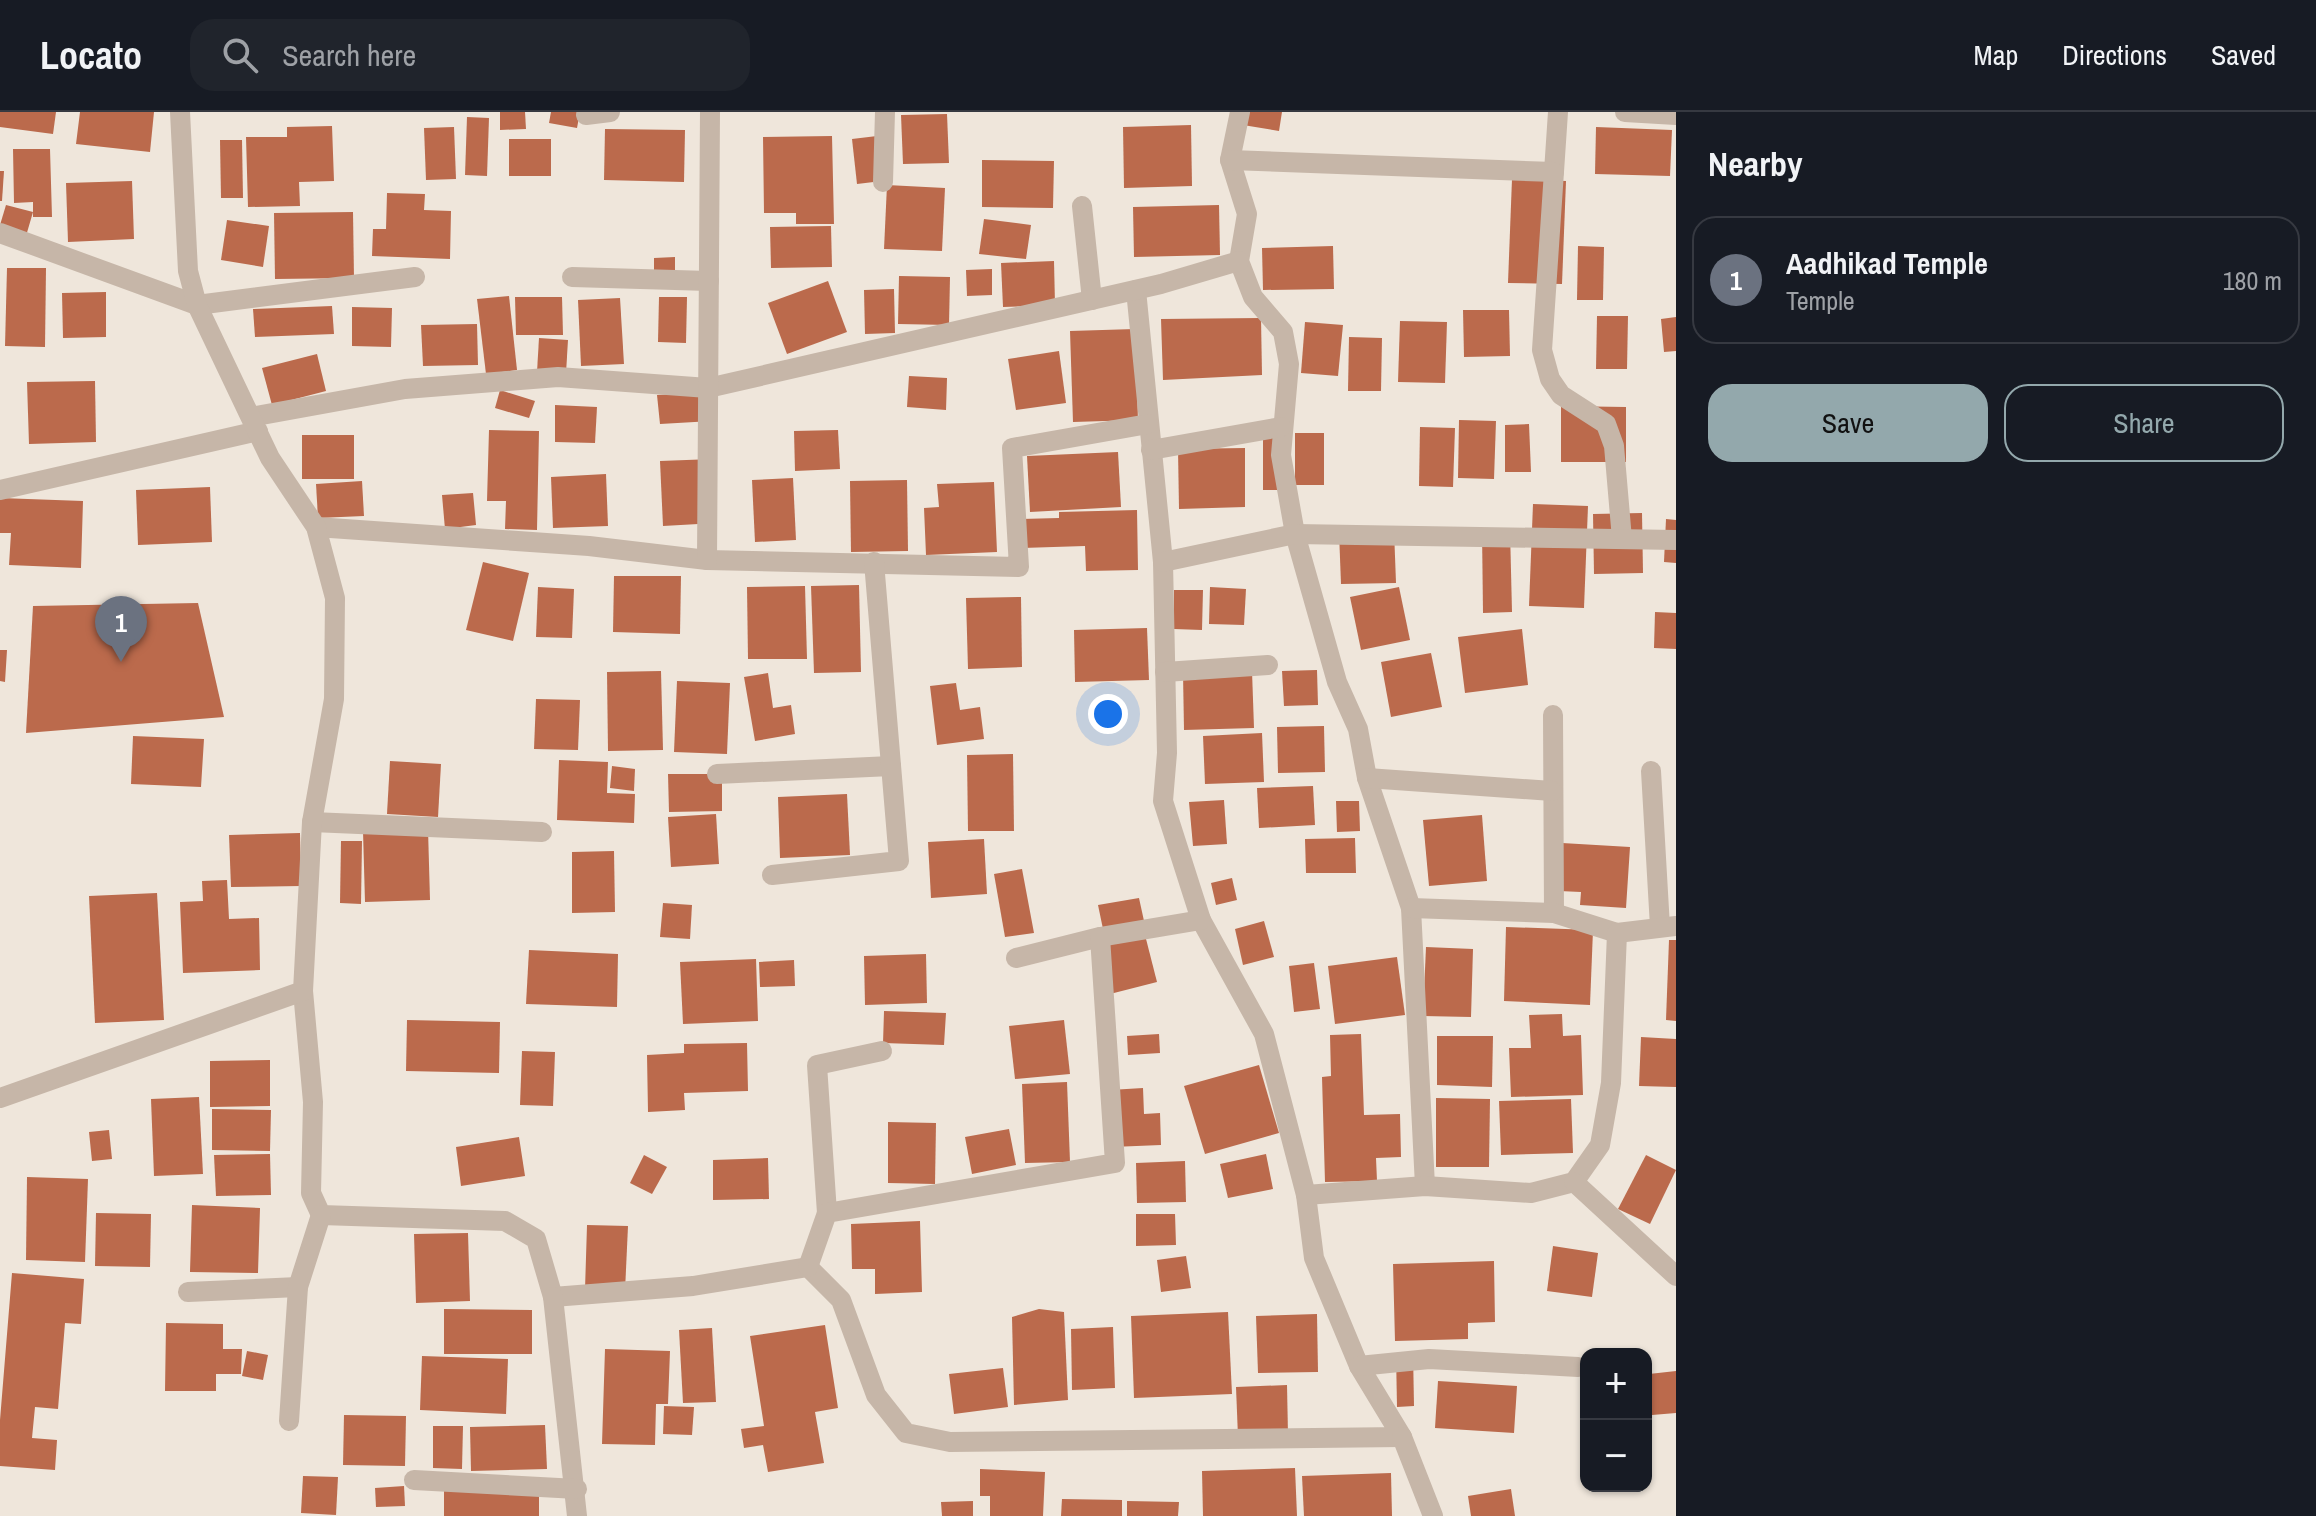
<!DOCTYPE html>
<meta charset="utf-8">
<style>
:root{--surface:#171b24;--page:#20242c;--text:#f1f3f6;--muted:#9ea1a6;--line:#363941;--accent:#93a8ac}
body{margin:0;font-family:"Archivo Narrow",sans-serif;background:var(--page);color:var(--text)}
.controls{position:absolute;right:24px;bottom:24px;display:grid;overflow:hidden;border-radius:16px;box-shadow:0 2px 6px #0004}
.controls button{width:72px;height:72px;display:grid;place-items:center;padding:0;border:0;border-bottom:2px solid var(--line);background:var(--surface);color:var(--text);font:40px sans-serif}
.you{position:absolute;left:1108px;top:602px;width:28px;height:28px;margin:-20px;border:6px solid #fff;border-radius:50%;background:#1a73e8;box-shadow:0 0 0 12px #1a73e833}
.badge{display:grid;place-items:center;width:52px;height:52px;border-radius:50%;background:var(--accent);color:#fff;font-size:26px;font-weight:700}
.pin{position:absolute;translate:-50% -66px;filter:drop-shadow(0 2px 4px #0008)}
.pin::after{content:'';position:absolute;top:42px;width:28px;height:24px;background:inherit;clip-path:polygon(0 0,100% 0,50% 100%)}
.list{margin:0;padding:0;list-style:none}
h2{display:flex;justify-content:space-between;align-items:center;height:104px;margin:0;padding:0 32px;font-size:34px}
h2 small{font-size:26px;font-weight:400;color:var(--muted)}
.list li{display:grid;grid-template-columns:52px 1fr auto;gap:24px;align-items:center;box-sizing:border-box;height:128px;margin:0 16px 16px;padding:0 16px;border:2px solid var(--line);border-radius:24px}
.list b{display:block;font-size:30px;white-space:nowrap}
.list p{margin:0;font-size:26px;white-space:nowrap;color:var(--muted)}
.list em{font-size:26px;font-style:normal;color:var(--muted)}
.actions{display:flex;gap:16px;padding:24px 32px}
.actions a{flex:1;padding:18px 0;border:2px solid var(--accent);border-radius:24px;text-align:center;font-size:28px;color:var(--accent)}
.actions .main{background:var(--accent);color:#111}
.icon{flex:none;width:44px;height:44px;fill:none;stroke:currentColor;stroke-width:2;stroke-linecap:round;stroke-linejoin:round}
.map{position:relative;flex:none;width:1676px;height:1404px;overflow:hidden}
header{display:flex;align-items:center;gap:48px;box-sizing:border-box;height:112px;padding:0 40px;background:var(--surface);border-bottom:2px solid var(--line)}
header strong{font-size:38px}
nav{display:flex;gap:44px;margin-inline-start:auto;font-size:28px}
.search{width:560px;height:72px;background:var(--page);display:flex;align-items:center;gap:20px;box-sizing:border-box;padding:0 28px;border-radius:24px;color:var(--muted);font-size:30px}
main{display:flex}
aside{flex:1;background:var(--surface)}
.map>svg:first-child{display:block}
</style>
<header>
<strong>Locato</strong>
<div class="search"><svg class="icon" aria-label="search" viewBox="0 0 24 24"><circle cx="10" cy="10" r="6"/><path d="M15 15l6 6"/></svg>Search here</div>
<nav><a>Map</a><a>Directions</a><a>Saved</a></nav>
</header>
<main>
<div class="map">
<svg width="1676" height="1404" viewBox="0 0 1676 1404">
<rect width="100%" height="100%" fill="#efe6db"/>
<g fill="#bb6a4c">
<polygon points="0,0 56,0 53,22 0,15"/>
<polygon points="80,0 154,0 150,40 76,32"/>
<polygon points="500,0 525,0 526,17 500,18"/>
<polygon points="551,0 580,0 577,16 549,11"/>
<polygon points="1245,0 1282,0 1279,19 1243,13"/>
<polygon points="947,2 949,51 903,52 901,3"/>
<polygon points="467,5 489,6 487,64 465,63"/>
<polygon points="1191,13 1192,74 1124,76 1123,15"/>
<polygon points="332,14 334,69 299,70 300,94 248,95 246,25 287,25 287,15"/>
<polygon points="454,15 456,67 426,68 424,16"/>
<polygon points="1596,15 1672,18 1670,64 1595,62"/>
<polygon points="605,17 685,18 684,70 604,68"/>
<polygon points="832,24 834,112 796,112 796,101 764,101 763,25"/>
<polygon points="877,24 882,69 857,72 852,27"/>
<rect x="509" y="27" width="42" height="37"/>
<polygon points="220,28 242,28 243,86 221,86"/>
<polygon points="13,37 50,37 52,105 33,105 33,90 14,91"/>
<polygon points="982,48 1054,49 1053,96 982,95"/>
<polygon points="0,59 4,59 2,89 0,89"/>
<polygon points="1512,67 1566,69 1562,172 1508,171"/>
<polygon points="132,69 134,127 68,130 66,71"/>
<polygon points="887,73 945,76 942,139 884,137"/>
<polygon points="387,81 425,82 424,98 451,99 450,147 372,144 373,117 386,117"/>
<polygon points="6,93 33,100 26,124 0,113"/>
<polygon points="1219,93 1220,143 1134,145 1133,95"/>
<polygon points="353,100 354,166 275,167 274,101"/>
<polygon points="984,107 1031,113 1026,147 979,142"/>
<polygon points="227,108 269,114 263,155 221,148"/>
<polygon points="831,114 832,155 771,156 770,115"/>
<polygon points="1333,134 1334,177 1263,178 1262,136"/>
<polygon points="1578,134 1604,135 1603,188 1577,188"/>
<polygon points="675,145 675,166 654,166 654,146"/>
<polygon points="1054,149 1055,193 1003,195 1001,151"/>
<polygon points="7,156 46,156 45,235 5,234"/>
<polygon points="992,157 992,183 967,184 966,158"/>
<polygon points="899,164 950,165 949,213 898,212"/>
<polygon points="828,169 847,220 787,242 768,191"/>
<polygon points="894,177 895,221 865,222 864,178"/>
<polygon points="106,180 106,225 63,226 62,181"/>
<polygon points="509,184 517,258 486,262 477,187"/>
<polygon points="515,185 562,185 563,223 516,223"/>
<polygon points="659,185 687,185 686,231 658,230"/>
<polygon points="620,186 624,252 581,254 578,188"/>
<polygon points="332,194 334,222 255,225 253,197"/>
<polygon points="352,195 392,196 391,235 352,234"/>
<polygon points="1463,198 1509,198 1510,244 1464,245"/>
<polygon points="1597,204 1628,204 1627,257 1596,257"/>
<polygon points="1676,205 1676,239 1664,240 1661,207"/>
<polygon points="1261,206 1262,263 1163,268 1161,207"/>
<polygon points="1400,209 1447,210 1445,271 1398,270"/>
<polygon points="1305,210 1343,213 1338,264 1301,261"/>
<polygon points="477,212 478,253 423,254 421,213"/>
<polygon points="1135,217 1138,308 1073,310 1070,219"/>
<polygon points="1349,225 1382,226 1381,279 1348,279"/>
<polygon points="539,226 568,228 566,261 537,260"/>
<polygon points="1059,239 1066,291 1016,298 1008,247"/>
<polygon points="317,242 326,279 272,293 262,256"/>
<polygon points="909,264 947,266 946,298 907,295"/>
<polygon points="95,269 96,330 29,332 27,270"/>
<polygon points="500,278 535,289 529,306 495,296"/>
<polygon points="710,280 712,309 660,312 657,283"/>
<polygon points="555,293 597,295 595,331 555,330"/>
<polygon points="1561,294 1626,295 1626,350 1561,350"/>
<polygon points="1459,308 1496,309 1494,367 1458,366"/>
<polygon points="1529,312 1531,360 1505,360 1505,313"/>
<polygon points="1420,315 1455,316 1453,375 1419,374"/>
<polygon points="489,318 539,319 537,418 505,417 506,389 487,389"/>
<polygon points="838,318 840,357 795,359 794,319"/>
<rect x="1295" y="321" width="29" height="52"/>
<rect x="302" y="323" width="52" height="44"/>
<rect x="1263" y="325" width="28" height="53"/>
<polygon points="1245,336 1245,395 1179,397 1178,337"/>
<polygon points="1118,340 1121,395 1030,400 1027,344"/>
<polygon points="713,347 716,411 663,414 660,349"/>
<polygon points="606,362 608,414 553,416 551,365"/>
<polygon points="793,366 796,428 755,430 752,368"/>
<polygon points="907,368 908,439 851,440 850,369"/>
<polygon points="362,369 364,404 318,406 316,372"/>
<polygon points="994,370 997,440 926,443 924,396 939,395 937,372"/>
<polygon points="210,375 212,430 138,433 136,378"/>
<polygon points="473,381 476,413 445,417 442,383"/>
<polygon points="0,386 83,389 81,456 9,453 11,421 0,421"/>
<polygon points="1533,392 1588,394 1584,496 1529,494"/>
<polygon points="1137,398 1138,458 1086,459 1085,434 1022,436 1021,407 1059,406 1059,400"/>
<polygon points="1642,401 1643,461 1594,462 1593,402"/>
<polygon points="1666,407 1676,408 1676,451 1664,450"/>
<polygon points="1394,418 1396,471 1341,472 1339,420"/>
<polygon points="1482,418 1510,418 1512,500 1483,501"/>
<polygon points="483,450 529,461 513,529 466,518"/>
<polygon points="614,464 681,464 680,522 613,520"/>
<polygon points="859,473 861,560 814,561 811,474"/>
<polygon points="805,474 807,547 748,547 747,475"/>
<polygon points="538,475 574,477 572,526 536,525"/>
<polygon points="1210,475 1246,477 1244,513 1209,512"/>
<polygon points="1399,475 1410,528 1361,538 1350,485"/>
<polygon points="1174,478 1203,478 1202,518 1174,517"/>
<polygon points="1021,485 1022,555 968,557 966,486"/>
<polygon points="198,491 224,605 26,621 33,494"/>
<polygon points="1655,500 1676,501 1676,537 1654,536"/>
<polygon points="1147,516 1149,568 1075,570 1074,518"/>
<polygon points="1522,517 1528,573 1465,581 1458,525"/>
<polygon points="0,538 7,538 5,570 0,569"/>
<polygon points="1431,541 1442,595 1391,605 1381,550"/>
<polygon points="1317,558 1318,593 1284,594 1282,559"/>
<polygon points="661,559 663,638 608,639 607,560"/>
<polygon points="1252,559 1254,616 1184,618 1183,561"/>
<polygon points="768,561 773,596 791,593 795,622 755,629 744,565"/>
<polygon points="677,569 730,571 727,642 674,640"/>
<polygon points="956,571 960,598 980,595 984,627 937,633 930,574"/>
<polygon points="536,587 580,588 578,638 534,637"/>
<polygon points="1324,614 1325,660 1278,661 1277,615"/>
<polygon points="1262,621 1264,670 1205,672 1203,624"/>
<polygon points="133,624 204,627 201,675 131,672"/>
<polygon points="1013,642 1014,719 968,719 967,643"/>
<polygon points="559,648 608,650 607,681 635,682 634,711 557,708"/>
<polygon points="390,649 441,652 438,705 387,702"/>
<polygon points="612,654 635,657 634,679 610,676"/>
<polygon points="668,662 722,662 722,699 669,700"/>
<polygon points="1313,674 1315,713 1259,716 1257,676"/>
<polygon points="847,682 850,743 780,746 778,685"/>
<polygon points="1224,688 1227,732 1193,734 1189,690"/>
<polygon points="1336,689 1359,689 1360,719 1337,720"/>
<polygon points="716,702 719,752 671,755 668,705"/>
<polygon points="1482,703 1487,769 1429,774 1423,708"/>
<polygon points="428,717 430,788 365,790 363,719"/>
<polygon points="300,721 301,774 231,775 229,723"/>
<polygon points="1355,726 1356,761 1306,761 1305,727"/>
<polygon points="984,727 987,782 931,786 928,730"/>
<polygon points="341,729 362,729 361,792 340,791"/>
<polygon points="1562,731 1630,735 1626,796 1580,793 1581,780 1559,779"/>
<polygon points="614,739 615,800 572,801 572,740"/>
<polygon points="1022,757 1034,821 1005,825 994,762"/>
<polygon points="1232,766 1237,788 1216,793 1211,771"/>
<polygon points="227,768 229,807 259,806 260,858 183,861 180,790 203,789 202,769"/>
<polygon points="157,781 164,908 95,911 89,784"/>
<polygon points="1139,786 1144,809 1103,817 1098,793"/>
<polygon points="663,791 692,793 690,827 660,825"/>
<polygon points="1264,809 1274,845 1243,853 1235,817"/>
<polygon points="1506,815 1593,818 1590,893 1504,889"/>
<polygon points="1145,823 1157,870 1110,882 1099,834"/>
<polygon points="1669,828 1676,828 1676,909 1666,908"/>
<polygon points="1426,835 1473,837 1471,905 1423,904"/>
<polygon points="529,838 618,842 617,895 526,892"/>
<polygon points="926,842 927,891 865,893 864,844"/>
<polygon points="1397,845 1405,903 1335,912 1328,854"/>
<polygon points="756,847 758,909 683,912 680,850"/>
<polygon points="794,848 795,874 760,875 759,850"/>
<polygon points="1314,851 1320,897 1294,900 1289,854"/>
<polygon points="884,899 946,901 944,933 883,931"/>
<polygon points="1562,902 1563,924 1581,923 1583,983 1511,985 1509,936 1531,936 1529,903"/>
<polygon points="407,908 500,910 499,961 406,959"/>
<polygon points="1064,908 1070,962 1015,967 1009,914"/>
<polygon points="1159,922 1160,941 1128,943 1127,924"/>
<polygon points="1361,922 1364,1003 1400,1002 1401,1045 1376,1046 1377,1069 1325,1070 1322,965 1331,964 1330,923"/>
<polygon points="1437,924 1493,924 1492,975 1437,973"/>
<polygon points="1641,925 1676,927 1676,975 1639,974"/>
<polygon points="747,931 748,979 684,981 685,998 648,1000 647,943 684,941 684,932"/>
<polygon points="522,939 555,940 553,994 520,993"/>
<polygon points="270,948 270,994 210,995 210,949"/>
<polygon points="1259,953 1279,1021 1205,1042 1184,974"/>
<polygon points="1067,970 1070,1050 1025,1051 1022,972"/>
<polygon points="1143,976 1144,1002 1160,1001 1161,1033 1112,1035 1110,978"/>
<polygon points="199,985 203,1062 154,1064 151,987"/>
<polygon points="1436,986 1490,987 1489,1055 1436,1055"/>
<polygon points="1571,987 1573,1041 1501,1043 1499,989"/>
<polygon points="212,997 271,998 270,1039 212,1038"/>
<polygon points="888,1010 936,1011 935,1072 888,1071"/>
<polygon points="1009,1017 1016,1053 972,1062 965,1025"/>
<polygon points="109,1018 112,1047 92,1049 89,1020"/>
<polygon points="519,1025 525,1064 461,1074 456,1035"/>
<polygon points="270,1042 271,1083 216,1084 214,1043"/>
<polygon points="1266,1042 1273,1077 1228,1086 1220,1052"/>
<polygon points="644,1043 667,1055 652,1082 630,1071"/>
<polygon points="1646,1043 1676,1058 1650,1112 1618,1097"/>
<polygon points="768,1046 769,1087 713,1088 713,1048"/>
<polygon points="1185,1049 1186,1090 1137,1091 1136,1051"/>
<polygon points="27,1065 88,1067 85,1150 26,1148"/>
<polygon points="192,1093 260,1096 258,1161 190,1160"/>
<polygon points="96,1101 151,1102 150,1155 95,1154"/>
<polygon points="1136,1102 1175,1102 1176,1133 1136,1134"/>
<polygon points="920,1109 922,1180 875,1182 875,1157 852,1157 851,1112"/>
<polygon points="587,1113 628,1114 625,1179 585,1177"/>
<polygon points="468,1121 470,1189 416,1191 414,1122"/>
<polygon points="1553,1134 1598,1141 1592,1185 1547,1179"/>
<polygon points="1186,1144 1191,1176 1161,1180 1157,1148"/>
<polygon points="1494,1149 1495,1210 1468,1211 1468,1227 1395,1229 1393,1152"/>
<polygon points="12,1161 84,1167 81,1212 65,1211 58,1297 35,1295 32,1326 57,1328 55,1358 0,1354 0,1308"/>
<polygon points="444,1197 532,1198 532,1242 444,1242"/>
<polygon points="1039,1197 1064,1200 1068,1288 1014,1293 1012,1205"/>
<polygon points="1228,1200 1232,1282 1134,1286 1131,1204"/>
<polygon points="1317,1202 1318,1260 1258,1261 1256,1204"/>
<polygon points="166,1211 223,1212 223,1237 242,1237 241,1262 216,1262 216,1279 165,1279"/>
<polygon points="825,1213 838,1296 815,1300 824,1351 768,1360 763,1333 744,1336 741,1317 764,1314 750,1224"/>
<polygon points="1113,1215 1115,1276 1072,1278 1071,1217"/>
<polygon points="712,1216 716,1290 683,1291 679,1218"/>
<polygon points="605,1237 670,1239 668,1292 656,1292 655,1333 602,1332"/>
<polygon points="247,1239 268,1243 263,1268 242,1264"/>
<polygon points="1413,1240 1414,1294 1397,1295 1396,1241"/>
<polygon points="422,1244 508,1247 506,1302 420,1298"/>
<polygon points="1003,1256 1008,1295 954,1302 949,1262"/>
<polygon points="1676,1259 1676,1301 1652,1303 1649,1262"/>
<polygon points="1438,1269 1517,1274 1514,1321 1435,1316"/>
<polygon points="1287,1273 1288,1323 1238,1325 1236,1275"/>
<polygon points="664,1294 694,1295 692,1323 663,1322"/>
<polygon points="344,1303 406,1304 405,1354 343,1353"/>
<polygon points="545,1313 547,1357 471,1359 470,1315"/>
<polygon points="433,1314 463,1314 462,1357 433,1356"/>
<polygon points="1295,1356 1297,1404 1203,1404 1202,1359"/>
<polygon points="980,1357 1045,1360 1043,1404 990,1404 990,1384 980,1384"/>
<polygon points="1391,1361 1392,1404 1304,1404 1302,1364"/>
<polygon points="303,1364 338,1365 336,1403 301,1401"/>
<polygon points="444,1372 539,1374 539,1404 444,1404"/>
<polygon points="404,1374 405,1394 376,1395 375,1376"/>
<polygon points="1511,1377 1515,1404 1471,1404 1468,1384"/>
<polygon points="1062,1387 1122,1388 1122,1404 1061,1404"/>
<polygon points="973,1389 973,1404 942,1404 941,1390"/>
<polygon points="1127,1389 1179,1390 1178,1404 1127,1404"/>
</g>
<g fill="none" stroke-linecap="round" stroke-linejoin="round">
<g stroke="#c6b6a8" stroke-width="20">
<polyline points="1240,0 1230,48 1247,102 1239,149 1253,185 1283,220 1289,252 1281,343 1295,422 1337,570 1358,617 1367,666 1411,796 1425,1074"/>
<polyline points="1558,0 1542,238 1550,267 1561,283 1606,312 1614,334 1622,427"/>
<polyline points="1625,0 1676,3"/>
<polyline points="586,3 610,0"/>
<polyline points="1230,48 1554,60"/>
<polyline points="883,70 885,0"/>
<polyline points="1082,94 1092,188"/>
<polyline points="0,121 197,193 415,165"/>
<polyline points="572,165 709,169"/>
<polyline points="1136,178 1163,450 1167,641 1163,689 1201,808 1264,922 1306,1083"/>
<polyline points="251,305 405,277 558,265 708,276 1161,172 1239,149"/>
<polyline points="1151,338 1281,315"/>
<polyline points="0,378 258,319"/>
<polyline points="316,415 589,434 707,448 1019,455 1012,336 1148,312"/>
<polyline points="707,448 710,0"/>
<polyline points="1163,450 1295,422 1676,428"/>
<polyline points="1165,560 1268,553"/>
<polyline points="1553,603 1554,801"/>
<polyline points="1651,659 1660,815"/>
<polyline points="717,662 891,654"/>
<polyline points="1367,666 1552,679"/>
<polyline points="312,710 542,720"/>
<polyline points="772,763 899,749 874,450"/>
<polyline points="1411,796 1554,801 1617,821"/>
<polyline points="1016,846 1100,825"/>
<polyline points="303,879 313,990 311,1081 321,1103 505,1109 536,1127 553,1185 693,1174 808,1155 841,1188 876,1283 906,1321 950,1330 1402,1325 1359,1254 1314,1146 1306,1083 1425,1074 1531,1081 1574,1070 1600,1033 1611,971 1617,821 1676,814"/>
<polyline points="0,986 303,879 312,710 334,587 335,486 316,415 270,346 197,193 188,159 180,0"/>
<polyline points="1574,1070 1676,1164"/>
<polyline points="827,1101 817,953 882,939"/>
<polyline points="808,1155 827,1101 1115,1051 1100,825 1201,808"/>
<polyline points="188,1180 298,1175"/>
<polyline points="553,1185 577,1404"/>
<polyline points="1359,1254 1429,1247 1578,1255"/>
<polyline points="289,1309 298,1175 321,1103"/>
<polyline points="1402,1325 1433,1404"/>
<polyline points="414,1368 577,1377"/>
</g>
</g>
</svg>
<div class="controls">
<button>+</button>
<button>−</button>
</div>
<div class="you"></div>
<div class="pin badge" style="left:121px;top:550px;background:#6b7280">1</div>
</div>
<aside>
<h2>Nearby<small></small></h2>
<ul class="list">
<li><span class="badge" style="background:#6b7280">1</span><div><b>Aadhikad Temple</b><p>Temple</p></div><em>180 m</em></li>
</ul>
<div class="actions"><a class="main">Save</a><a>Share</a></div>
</aside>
</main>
